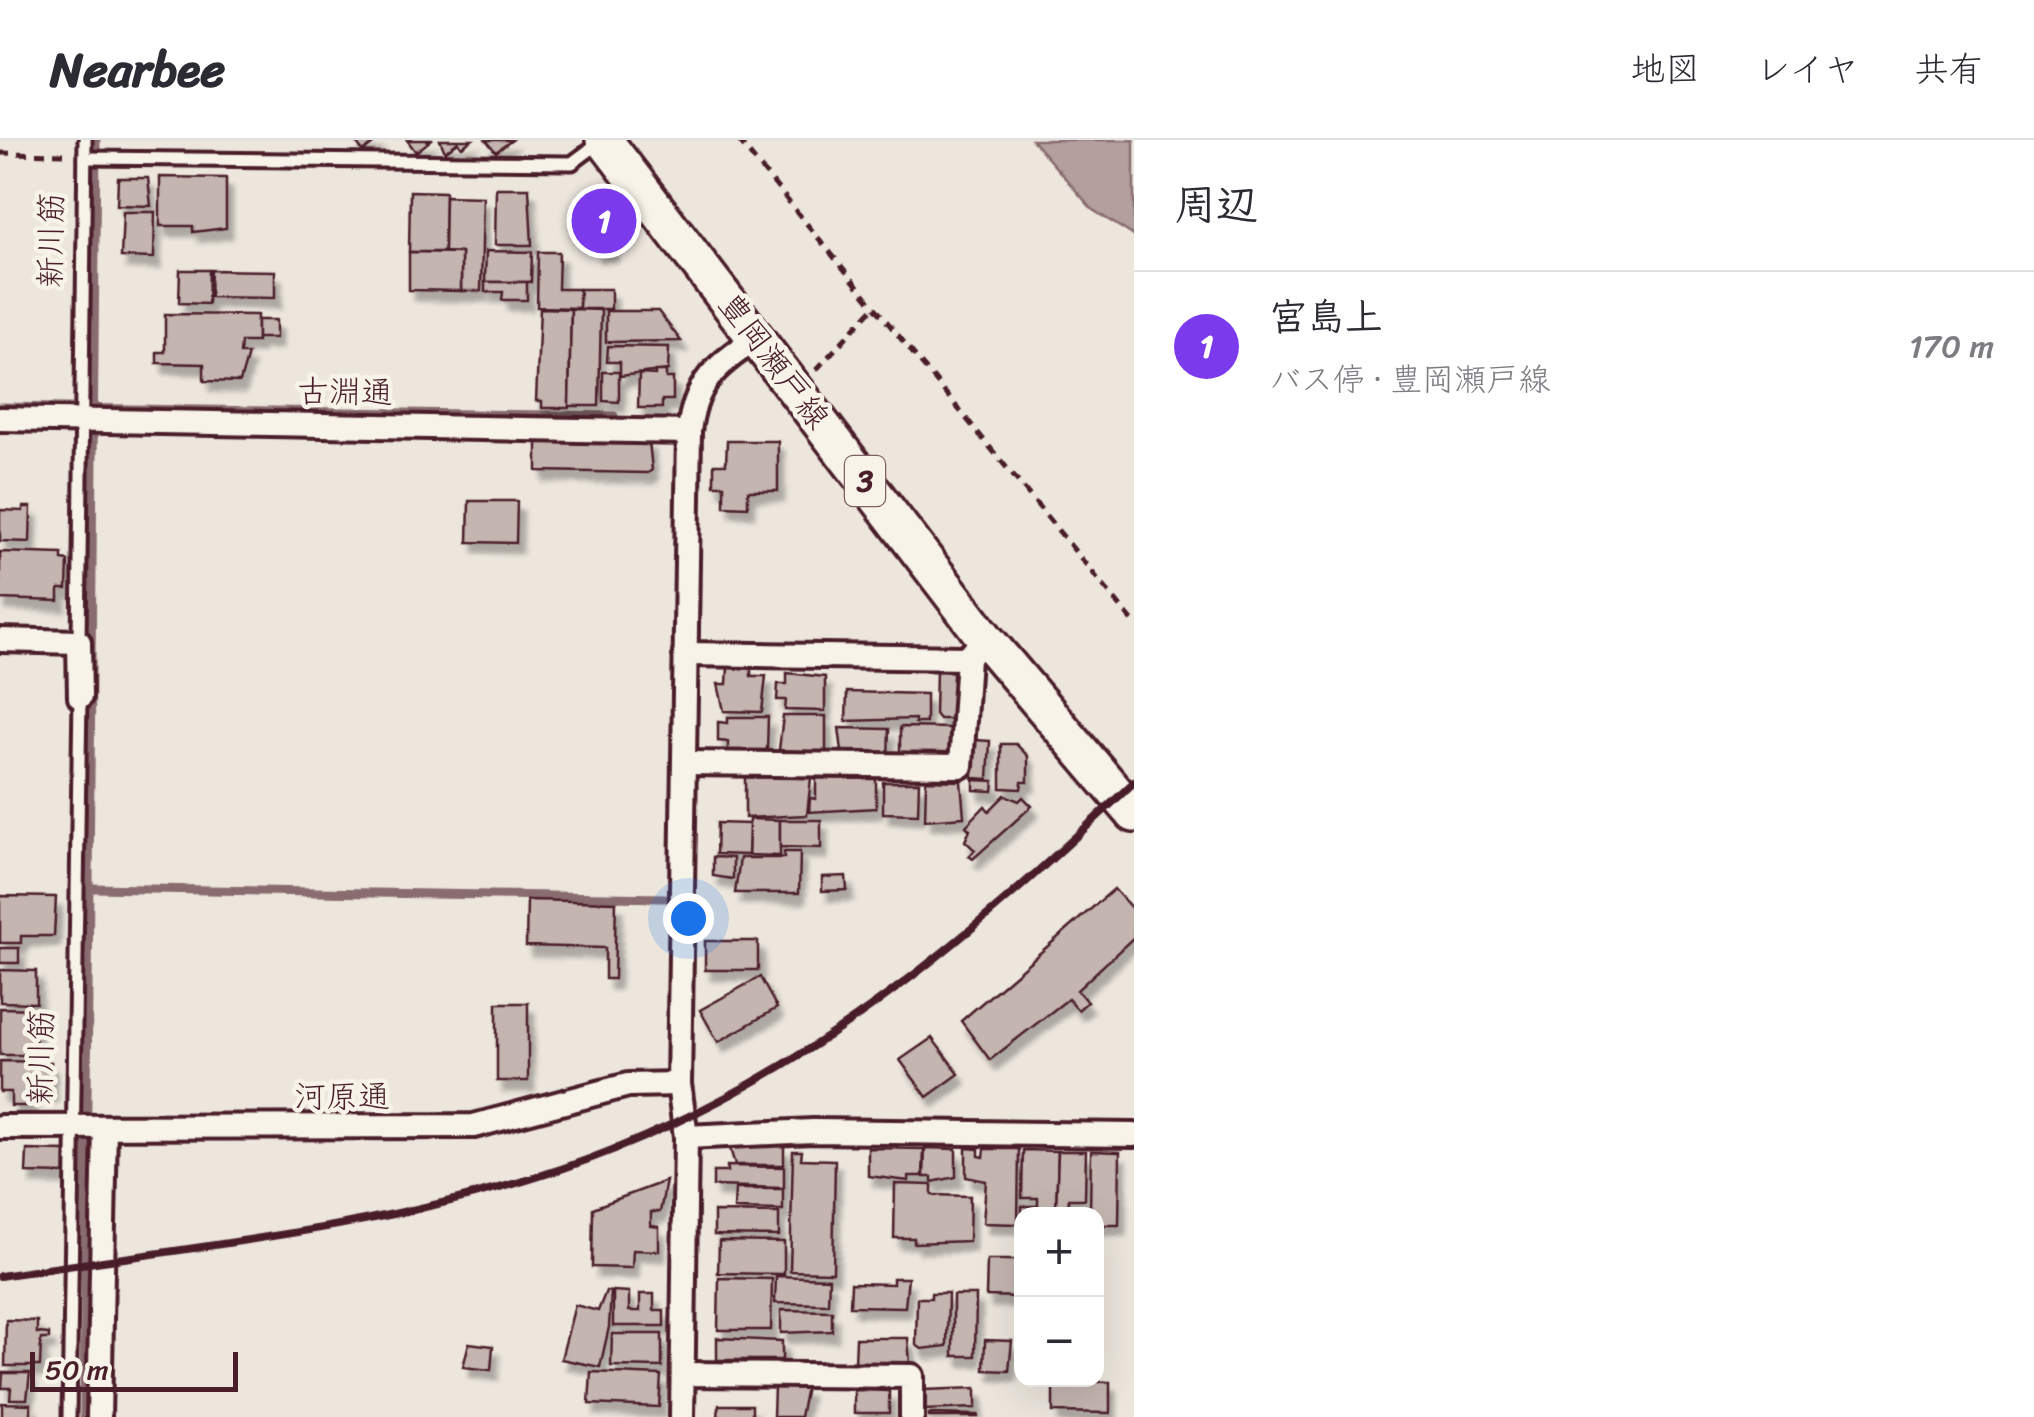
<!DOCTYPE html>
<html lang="ja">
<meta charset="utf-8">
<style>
:root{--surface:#fff;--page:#f7f7f7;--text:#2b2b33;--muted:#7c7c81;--line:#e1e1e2;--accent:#7c3aed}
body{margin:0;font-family:Sriracha,"Klee One",sans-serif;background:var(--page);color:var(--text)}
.controls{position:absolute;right:30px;bottom:30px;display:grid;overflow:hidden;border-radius:20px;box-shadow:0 10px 40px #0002}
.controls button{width:90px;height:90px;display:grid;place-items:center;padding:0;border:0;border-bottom:2px solid var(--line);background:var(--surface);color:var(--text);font:50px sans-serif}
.scale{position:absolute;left:30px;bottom:25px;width:208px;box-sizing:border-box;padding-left:10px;border:5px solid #4a1f2b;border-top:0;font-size:28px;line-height:35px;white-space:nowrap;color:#4a1f2b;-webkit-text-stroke:8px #f7f3e8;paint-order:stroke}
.you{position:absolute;left:688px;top:778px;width:35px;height:35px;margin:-25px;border:8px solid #fff;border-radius:50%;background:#1a73e8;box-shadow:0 0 0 15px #1a73e833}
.badge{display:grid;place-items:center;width:65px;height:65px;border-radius:50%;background:var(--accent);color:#fff;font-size:32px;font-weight:700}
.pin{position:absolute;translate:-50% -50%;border:5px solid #fff;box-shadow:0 2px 10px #0006}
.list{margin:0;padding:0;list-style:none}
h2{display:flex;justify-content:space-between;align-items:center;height:130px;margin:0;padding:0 40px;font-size:42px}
h2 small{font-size:32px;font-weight:400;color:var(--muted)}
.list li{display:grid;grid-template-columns:65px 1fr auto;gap:30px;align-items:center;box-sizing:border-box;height:150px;padding:0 40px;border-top:2px solid var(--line)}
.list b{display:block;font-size:38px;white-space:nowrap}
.list p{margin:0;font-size:32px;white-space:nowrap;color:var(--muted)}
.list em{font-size:32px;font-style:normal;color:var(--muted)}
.map{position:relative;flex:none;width:1134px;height:1277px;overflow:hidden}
header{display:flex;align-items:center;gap:60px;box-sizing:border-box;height:140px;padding:0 50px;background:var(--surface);border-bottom:2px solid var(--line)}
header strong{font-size:48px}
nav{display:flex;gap:55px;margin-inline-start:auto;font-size:35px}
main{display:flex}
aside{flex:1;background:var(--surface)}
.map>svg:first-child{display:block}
</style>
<header>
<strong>Nearbee</strong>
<nav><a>地図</a><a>レイヤ</a><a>共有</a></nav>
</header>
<main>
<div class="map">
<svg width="1134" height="1277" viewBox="0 0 1134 1277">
<defs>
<filter id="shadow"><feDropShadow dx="6" dy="10" stdDeviation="2.5" flood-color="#0004"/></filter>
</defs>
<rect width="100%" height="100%" fill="#ece6dd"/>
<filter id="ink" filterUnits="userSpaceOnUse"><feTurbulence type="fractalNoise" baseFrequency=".01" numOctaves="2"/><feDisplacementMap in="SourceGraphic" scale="20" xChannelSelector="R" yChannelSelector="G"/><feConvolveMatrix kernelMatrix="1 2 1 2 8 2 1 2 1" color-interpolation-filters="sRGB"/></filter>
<g filter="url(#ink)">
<polygon fill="#b39f9d" stroke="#896c6f" stroke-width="2.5" points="1032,0 1134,0 1134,96 1093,70"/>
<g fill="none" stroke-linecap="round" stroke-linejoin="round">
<g stroke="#896c6f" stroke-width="9">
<polyline points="0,267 614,276"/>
<polyline points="91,748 664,758"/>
<polyline points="84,1277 96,0"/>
</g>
</g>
<g fill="#c4b5b0" stroke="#4a1f2b" stroke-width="2.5" filter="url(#shadow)">
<polygon points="354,0 378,0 363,12"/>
<polygon points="407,0 431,0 416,12"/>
<polygon points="440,0 472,0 462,7 458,2 445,12"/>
<polygon points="486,0 512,0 496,12"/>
<polygon points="160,37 226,38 226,88 193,92 193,86 160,86"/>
<polygon points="118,38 148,38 151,66 117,65"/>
<polygon points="496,48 529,48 532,105 495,105"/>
<polygon points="410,51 445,52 444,112 409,112"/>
<polygon points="445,56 483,57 481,151 461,151 461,113 444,112"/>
<polygon points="123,72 155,72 154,118 121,117"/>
<rect x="595" y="95" width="17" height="16"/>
<polygon points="486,111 532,112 531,142 485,142"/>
<polygon points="409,112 461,113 461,151 409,150"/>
<polygon points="538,112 559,112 558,149 579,149 579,168 537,167"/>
<polygon points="180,130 209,130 208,164 179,163"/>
<polygon points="211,130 275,131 275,158 210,157"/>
<polygon points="485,142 527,142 527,160 502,160 503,152 485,152"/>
<polygon points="580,149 611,149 611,169 579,169"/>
<polygon points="540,168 571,169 569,268 542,268 542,261 536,261"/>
<polygon points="571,169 601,170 599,266 569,266"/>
<polygon points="606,171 658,171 681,201 606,202"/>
<polygon points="165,174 257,175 257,202 241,202 240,214 248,214 240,242 204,241 204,224 157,223 157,212 165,212"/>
<rect x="257" y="180" width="19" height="18"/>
<polygon points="608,206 669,207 668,230 620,236 620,222 607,222"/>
<polygon points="655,231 666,231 666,238 673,238 673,260 662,260 662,268 638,268 639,234 655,235"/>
<polygon points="603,232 619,232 619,262 603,261"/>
<polygon points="537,300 649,301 652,330 648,333 537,331"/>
<polygon points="727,301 778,301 778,351 748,351 748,367 724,366 724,345 714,345 714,324 726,324"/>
<polygon points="469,361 517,361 516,403 468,402"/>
<polygon points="23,367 31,367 30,402 0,401 0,370 23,371"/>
<polygon points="0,412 62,414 62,420 68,421 67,449 59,449 59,461 0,459"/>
<polygon points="728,526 751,527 751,536 766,536 762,572 724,571 718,544 727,544"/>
<polygon points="936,530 957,530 958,579 939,579 935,574"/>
<polygon points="787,533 825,537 825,571 785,570 786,560 777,560 778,544 787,544"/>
<polygon points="847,552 926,554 926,583 915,583 915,579 846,581"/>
<polygon points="783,576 826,576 826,611 795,616 795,611 779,610"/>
<polygon points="728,577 768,577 767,610 751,610 751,616 728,616 728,602 718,601 718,582 728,583"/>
<polygon points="900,587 952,588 952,617 900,612"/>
<polygon points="839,588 889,589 888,621 843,619"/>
<polygon points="974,600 990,601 988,639 973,638"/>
<polygon points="1001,604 1016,604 1028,616 1028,642 1022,642 1021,649 1001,648"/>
<polygon points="745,637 811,638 807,675 745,678"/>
<polygon points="816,638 876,639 876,668 809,672 810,658 816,659"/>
<polygon points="926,640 961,641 964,677 925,680"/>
<polygon points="974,640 994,641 993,651 974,650"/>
<polygon points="883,642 919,642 918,674 883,673"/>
<polygon points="1005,655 1019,661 1023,657 1032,666 973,719 969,716 975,710 965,701 970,690 966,686 985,666 989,671"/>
<polygon points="749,679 780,680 780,716 748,715"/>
<polygon points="780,680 821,680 821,708 780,707"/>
<polygon points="717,683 749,684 748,715 716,714"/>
<polygon points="784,712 800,712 799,753 735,753 740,718 784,718"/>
<polygon points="713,717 733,718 733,739 713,736"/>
<polygon points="846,736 847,750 822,751 822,737"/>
<polygon points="1114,749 1134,771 1134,797 1077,850 1087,862 1078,870 1068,859 990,920 961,881"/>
<polygon points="0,756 56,757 54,796 21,796 21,803 0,803"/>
<polygon points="527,760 616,762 614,839 605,839 605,808 526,806"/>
<rect x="705" y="801" width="53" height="29"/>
<rect x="0" y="808" width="19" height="15"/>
<polygon points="0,830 36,831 36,863 0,862"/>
<polygon points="760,837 777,868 718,902 700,870"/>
<rect x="497" y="863" width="31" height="78"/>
<polygon points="0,868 36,869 35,915 0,915"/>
<polygon points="932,898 959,934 927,957 900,920"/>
<polygon points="0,921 51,922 51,952 32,952 30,966 11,966 11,952 0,952"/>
<polygon points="729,1005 784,1006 784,1025 735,1025"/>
<polygon points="868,1008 924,1009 923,1036 909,1036 909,1041 868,1036"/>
<polygon points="925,1008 956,1009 956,1037 932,1042 932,1037 924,1037"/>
<polygon points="966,1008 979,1009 979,1016 984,1017 985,1009 1019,1009 1018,1084 983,1083 986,1041 966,1037"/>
<polygon points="27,1010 65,1011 65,1034 26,1033"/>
<polygon points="1023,1010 1058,1011 1056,1074 1022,1074 1022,1066 1038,1066 1038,1058 1022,1058"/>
<polygon points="793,1011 802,1011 801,1019 835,1020 833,1132 790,1131"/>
<polygon points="1058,1011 1086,1011 1085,1059 1069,1059 1068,1066 1085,1067 1085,1074 1056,1074"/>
<polygon points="1091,1011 1120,1012 1119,1085 1096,1085 1096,1074 1090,1074"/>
<polygon points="727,1026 784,1027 784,1048 713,1046 713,1032 727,1032"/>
<polygon points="666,1041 660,1072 651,1072 651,1086 659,1087 659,1111 633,1110 632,1128 592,1127 593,1068"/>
<polygon points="895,1044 932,1045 932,1055 970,1056 969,1101 914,1103 914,1098 894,1098"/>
<polygon points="735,1049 783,1049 783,1070 734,1069"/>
<polygon points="714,1072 779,1073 779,1096 714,1095"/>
<polygon points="719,1101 784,1102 784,1134 718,1133"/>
<polygon points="987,1120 1022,1120 1022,1157 986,1156"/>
<polygon points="776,1136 829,1138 828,1164 775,1163"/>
<polygon points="719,1138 772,1139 771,1190 718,1190"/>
<polygon points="893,1138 908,1138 905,1167 850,1166 851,1143 893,1144"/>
<polygon points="606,1151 611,1152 609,1187 600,1227 561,1219 575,1165 598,1171"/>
<polygon points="613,1151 629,1152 629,1171 640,1171 640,1154 654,1154 654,1170 664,1170 664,1186 613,1186"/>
<polygon points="931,1153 948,1153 947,1206 922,1209 916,1205 917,1158 931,1158"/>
<polygon points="953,1155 976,1155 975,1216 953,1216"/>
<polygon points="781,1170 832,1171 832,1191 781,1193"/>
<polygon points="6,1180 37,1181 37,1193 49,1194 49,1199 41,1199 40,1226 5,1226"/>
<polygon points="612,1194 662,1194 662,1227 611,1226"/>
<polygon points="717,1198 782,1201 782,1220 717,1220"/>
<polygon points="856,1198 908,1198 910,1224 855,1223"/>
<polygon points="985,1200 1012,1201 1009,1231 984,1230"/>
<polygon points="469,1203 493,1206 491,1230 463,1227"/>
<polygon points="591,1232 661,1235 659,1267 589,1264"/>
<polygon points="3,1233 30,1233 27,1259 10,1259 11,1248 2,1248"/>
<polygon points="1053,1241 1110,1242 1110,1273 1053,1272"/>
<polygon points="774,1246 806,1247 800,1277 773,1277"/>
<polygon points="976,1248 976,1268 923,1270 923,1250"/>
<polygon points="854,1250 889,1251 889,1273 854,1273"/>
<polygon points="2,1263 31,1264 31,1277 2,1277"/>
<polygon points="719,1265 752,1265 752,1277 718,1277"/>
<polygon points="929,1274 978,1275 978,1277 929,1277"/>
</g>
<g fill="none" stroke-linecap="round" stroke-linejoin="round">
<g stroke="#4a1f2b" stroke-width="19">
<g id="lane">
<polyline points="85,18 572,23 599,3"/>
<polyline points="79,502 85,0"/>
<polyline points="69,1277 80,557"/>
</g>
</g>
<g stroke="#4a1f2b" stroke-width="30">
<g id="street">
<polyline points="0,279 689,292"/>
<polyline points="0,500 79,502 80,557"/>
<polyline points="685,514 968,518 976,508"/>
<polyline points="686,623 961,626 968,518"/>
<polyline points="0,987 474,986 628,945 679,944"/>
<polyline points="686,997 813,991 1134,995"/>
<polyline points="683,1234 912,1236 912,1277"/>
<polyline points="99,1277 105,987"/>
<path d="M 682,1277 L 686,997 L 679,944 L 689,292 C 694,243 717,224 756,199"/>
</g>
</g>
<g stroke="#4a1f2b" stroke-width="42">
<polyline id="primary" points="604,0 985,498 1134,674"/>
</g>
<g stroke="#4a1f2b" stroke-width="5" stroke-dasharray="10 8" stroke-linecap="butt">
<polyline points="738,0 1134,483"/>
<polyline points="0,13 67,14"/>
<polyline points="816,230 875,166"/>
</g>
<use href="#lane" stroke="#f7f3e8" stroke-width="11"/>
<use href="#street" stroke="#f7f3e8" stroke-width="22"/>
<use href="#primary" stroke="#f7f3e8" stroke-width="35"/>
<path stroke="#4a1f2b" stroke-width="8" d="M 0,1136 C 187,1107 383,1090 564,1028 C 794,949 961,807 1134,642"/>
</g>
</g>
<g text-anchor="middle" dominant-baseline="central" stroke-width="9" stroke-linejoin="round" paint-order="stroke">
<rect fill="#f7f3e8" stroke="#7e5f64" stroke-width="2.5" x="845" y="316" width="40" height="50" rx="8"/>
<g font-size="30" font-weight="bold" fill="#4a1f2b">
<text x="865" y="341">3</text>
</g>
<g font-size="32" fill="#4a1f2b" stroke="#f7f3e8">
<text transform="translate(51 100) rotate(-89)">新川筋</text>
<text transform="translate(774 221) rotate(53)">豊岡瀬戸線</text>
<text transform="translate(345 252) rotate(1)">古淵通</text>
<text transform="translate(41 917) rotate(-89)">新川筋</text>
<text x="342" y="956">河原通</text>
</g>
</g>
</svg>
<div class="controls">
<button>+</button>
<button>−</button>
</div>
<div class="scale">50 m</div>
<div class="you"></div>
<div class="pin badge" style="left:604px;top:81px">1</div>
</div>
<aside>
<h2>周辺<small></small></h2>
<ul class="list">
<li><span class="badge">1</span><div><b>宮島上</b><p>バス停 · 豊岡瀬戸線</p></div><em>170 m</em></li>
</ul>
</aside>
</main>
